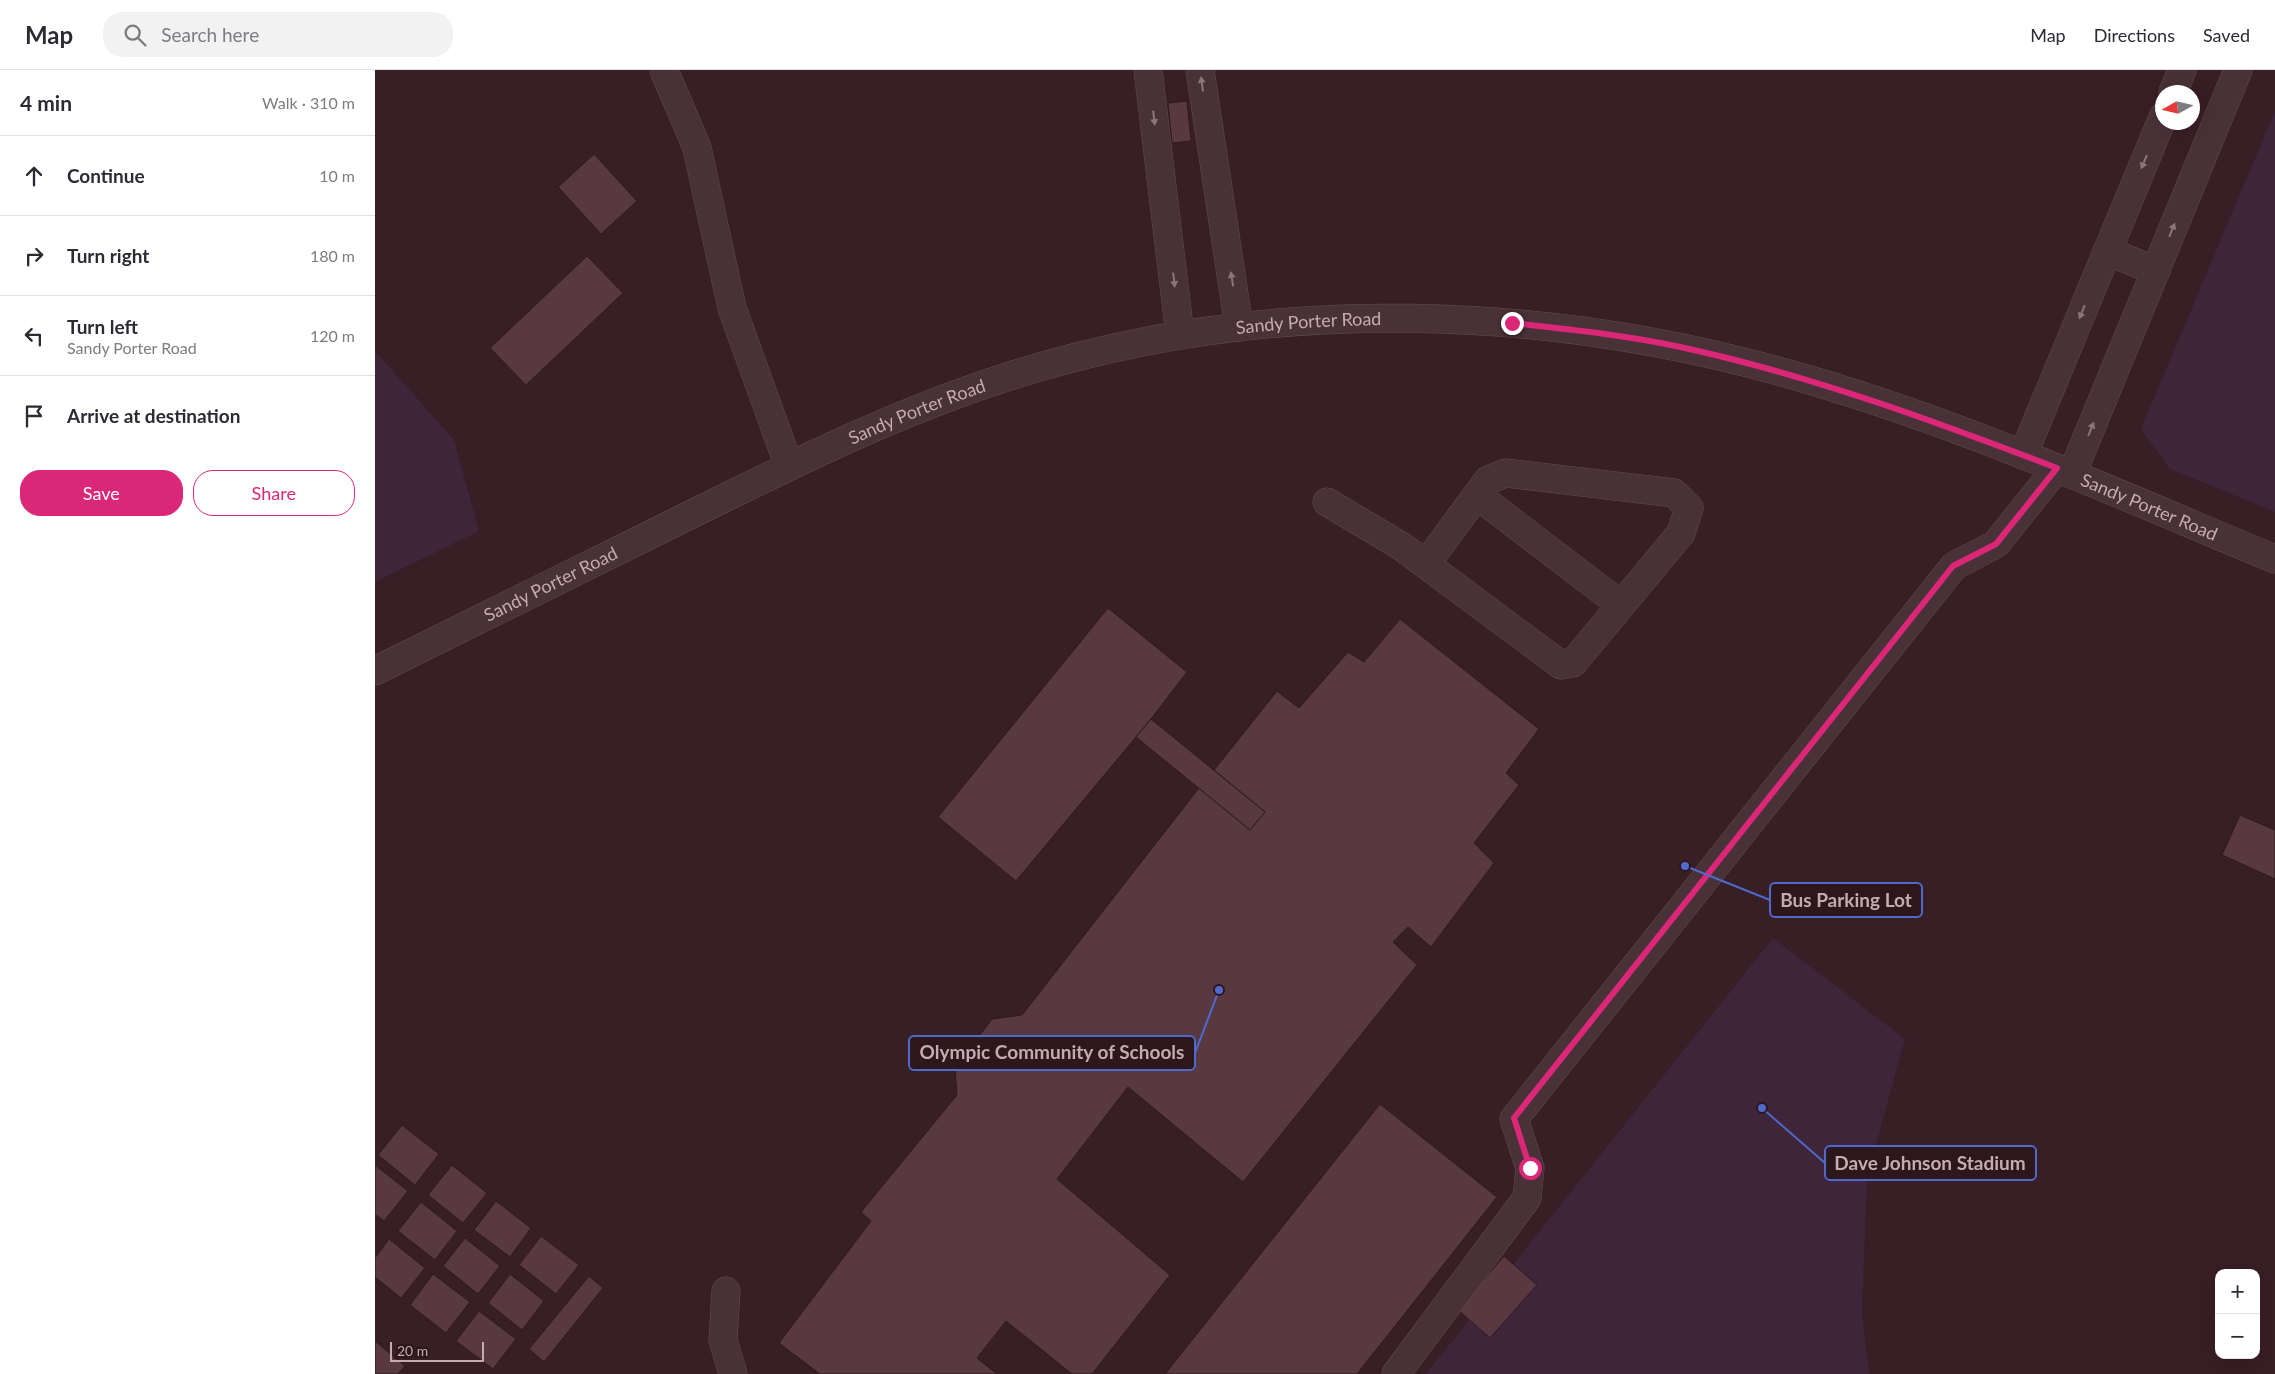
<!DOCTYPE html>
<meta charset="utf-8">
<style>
:root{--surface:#fff;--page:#f2f2f3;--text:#2b2b33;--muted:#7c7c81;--line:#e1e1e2;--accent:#db2777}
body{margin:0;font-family:Lato,sans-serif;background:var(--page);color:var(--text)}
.controls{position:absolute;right:15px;bottom:15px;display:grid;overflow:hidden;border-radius:10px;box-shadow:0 5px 20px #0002}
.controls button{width:45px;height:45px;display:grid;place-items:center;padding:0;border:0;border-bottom:1px solid var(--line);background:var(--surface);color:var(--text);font:25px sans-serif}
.compass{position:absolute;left:1780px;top:15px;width:45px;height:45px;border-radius:50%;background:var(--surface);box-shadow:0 5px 20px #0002;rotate:262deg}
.scale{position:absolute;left:15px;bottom:12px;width:94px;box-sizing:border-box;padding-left:5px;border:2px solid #c5abb1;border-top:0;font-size:14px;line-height:18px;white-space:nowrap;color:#c5abb1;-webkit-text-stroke:4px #2c171d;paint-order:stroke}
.stop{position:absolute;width:15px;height:15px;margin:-11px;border:4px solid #db2777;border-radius:50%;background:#fff}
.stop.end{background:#db2777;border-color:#fff;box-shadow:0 1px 5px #0008}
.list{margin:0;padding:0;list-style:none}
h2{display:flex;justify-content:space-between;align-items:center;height:65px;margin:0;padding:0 20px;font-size:21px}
h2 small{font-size:16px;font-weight:400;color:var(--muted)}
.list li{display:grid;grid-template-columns:32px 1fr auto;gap:15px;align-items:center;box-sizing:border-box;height:80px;padding:0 20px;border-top:1px solid var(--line)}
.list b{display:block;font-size:19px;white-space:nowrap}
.list p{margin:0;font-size:16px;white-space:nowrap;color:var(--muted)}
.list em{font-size:16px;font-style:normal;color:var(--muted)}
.actions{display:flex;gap:10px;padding:15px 20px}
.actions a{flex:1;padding:11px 0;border:1px solid var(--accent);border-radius:20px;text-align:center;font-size:18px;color:var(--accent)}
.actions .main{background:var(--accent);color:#fff}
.icon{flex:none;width:28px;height:28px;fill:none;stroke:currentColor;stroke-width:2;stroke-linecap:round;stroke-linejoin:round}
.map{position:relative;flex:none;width:1900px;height:1304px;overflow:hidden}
header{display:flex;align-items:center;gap:30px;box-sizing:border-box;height:70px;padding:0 25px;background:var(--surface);border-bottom:1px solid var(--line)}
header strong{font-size:24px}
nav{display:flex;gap:28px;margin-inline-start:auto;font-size:18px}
.search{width:350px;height:45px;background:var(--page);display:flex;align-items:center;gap:12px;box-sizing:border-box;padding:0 18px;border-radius:20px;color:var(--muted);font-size:19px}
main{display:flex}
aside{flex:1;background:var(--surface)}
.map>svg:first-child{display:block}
</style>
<header>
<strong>Map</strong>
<div class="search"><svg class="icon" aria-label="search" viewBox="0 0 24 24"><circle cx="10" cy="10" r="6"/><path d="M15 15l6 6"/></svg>Search here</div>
<nav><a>Map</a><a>Directions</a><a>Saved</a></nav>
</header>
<main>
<aside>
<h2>4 min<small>Walk · 310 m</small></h2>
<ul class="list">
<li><svg class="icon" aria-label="ahead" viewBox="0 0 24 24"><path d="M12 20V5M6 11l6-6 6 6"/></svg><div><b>Continue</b></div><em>10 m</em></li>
<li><svg class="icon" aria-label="right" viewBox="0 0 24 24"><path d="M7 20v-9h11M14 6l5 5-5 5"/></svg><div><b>Turn right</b></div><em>180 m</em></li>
<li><svg class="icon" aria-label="left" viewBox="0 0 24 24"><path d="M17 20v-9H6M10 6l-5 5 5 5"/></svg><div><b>Turn left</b><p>Sandy Porter Road</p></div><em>120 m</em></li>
<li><svg class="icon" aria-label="arrive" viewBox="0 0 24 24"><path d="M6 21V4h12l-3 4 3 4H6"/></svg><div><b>Arrive at destination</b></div></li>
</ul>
<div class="actions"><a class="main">Save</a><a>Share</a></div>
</aside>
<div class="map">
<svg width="1900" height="1304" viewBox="0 0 1900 1304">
<rect width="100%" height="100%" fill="#381e25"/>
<g fill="#3e253a">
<polygon points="1900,41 1900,442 1795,399 1766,359"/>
<polygon points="0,281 79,370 104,461 0,512"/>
<polygon points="1398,868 1530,969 1492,1107 1487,1243 1494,1304 1051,1304"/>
</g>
<g fill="#583941" stroke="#2e191f">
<polygon points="812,31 816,71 797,73 793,33"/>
<polygon points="219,84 262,131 226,164 183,117"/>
<polygon points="212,186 248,223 151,315 115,278"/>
<polygon points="733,538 812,602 776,649 641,811 563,747"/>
<polygon points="1025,549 1164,659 1131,703 1144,715 1099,773 1119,793 1056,877 1033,857 1018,872 1042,895 868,1112 753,1017 682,1109 795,1205 717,1304 697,1304 631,1251 602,1288 622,1304 445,1304 404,1273 496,1151 486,1142 582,1025 580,998 617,949 647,945 824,718 875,760 890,742 839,700 902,621 924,638 973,582 989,592"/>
<polygon points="776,649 890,742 875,760 761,667"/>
<polygon points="1865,745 1900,760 1900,809 1847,785"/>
<polygon points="1005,1034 1122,1127 982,1304 790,1304"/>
<polygon points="27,1055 64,1084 40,1115 3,1085"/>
<polygon points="0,1095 33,1121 9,1151 0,1144"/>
<polygon points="77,1095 112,1123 88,1153 53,1125"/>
<polygon points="121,1131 156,1158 135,1187 99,1160"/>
<polygon points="46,1132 82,1161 60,1190 23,1161"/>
<polygon points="166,1166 204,1195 181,1224 144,1195"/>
<polygon points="90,1168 125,1196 103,1224 68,1196"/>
<polygon points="14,1169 50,1198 26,1228 0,1207 0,1188"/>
<polygon points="1129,1186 1162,1215 1115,1268 1083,1240"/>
<polygon points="58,1204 95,1232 71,1263 35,1235"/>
<polygon points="135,1204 169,1231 147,1260 113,1233"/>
<polygon points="214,1206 228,1218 169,1292 154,1279"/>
<polygon points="104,1241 141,1269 118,1299 81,1271"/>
<polygon points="0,1271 30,1296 23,1304 0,1304"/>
</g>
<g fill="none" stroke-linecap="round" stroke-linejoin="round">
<g stroke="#634c52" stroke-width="29">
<g id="minor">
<polyline points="289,0 322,78 357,238 414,396"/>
<polyline points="773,0 805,265"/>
<polyline points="825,0 864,257"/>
<polyline points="1798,22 1807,0"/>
<polyline points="1732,181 1781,201"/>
<polyline points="1648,385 1788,47"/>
<polyline points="1697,404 1863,0"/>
<polyline points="1102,425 1246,535"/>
<polyline points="952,432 1026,476 1186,595 1198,593 1306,463 1314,438 1299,423 1131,403 1113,410 1051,494"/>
<path id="s1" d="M 0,601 C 105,548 211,496 317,444 C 420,393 522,342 632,307 C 892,223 1178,233 1438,311 C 1597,358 1748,426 1900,489"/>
<polyline points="351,1221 348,1270 358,1304"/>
<polyline points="1021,1304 1152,1128 1155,1098 1139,1049 1579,496 1621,474 1682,398"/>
</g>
</g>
<use href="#minor" stroke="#483137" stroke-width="28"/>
</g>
<defs><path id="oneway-solid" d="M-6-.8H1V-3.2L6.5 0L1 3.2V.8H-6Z" transform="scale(1.25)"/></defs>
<g fill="#8d747a">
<use href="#oneway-solid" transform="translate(827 14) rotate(-98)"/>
<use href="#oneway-solid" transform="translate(779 48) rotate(83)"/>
<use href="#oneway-solid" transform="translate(1769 92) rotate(113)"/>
<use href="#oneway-solid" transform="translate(1797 160) rotate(-68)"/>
<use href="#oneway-solid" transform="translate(857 209) rotate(-99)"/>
<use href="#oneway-solid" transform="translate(799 210) rotate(83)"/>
<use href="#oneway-solid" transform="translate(1707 242) rotate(112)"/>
<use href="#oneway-solid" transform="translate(1716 359) rotate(-68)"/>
</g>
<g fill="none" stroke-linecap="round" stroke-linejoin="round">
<path stroke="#db2777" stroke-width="6" d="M 1137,253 C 1199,260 1262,266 1323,281 C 1446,309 1564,353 1682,398 L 1621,474 L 1578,496 L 1139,1048 L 1155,1098"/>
</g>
<g text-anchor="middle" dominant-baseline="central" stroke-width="4" stroke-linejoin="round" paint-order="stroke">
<g font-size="18" fill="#c5abb1" stroke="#2c171d">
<text stroke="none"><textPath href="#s1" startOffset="1005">Sandy Porter Road</textPath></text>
<text stroke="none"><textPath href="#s1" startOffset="601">Sandy Porter Road</textPath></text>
<text stroke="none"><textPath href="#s1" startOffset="1875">Sandy Porter Road</textPath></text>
<text stroke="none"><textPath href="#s1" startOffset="196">Sandy Porter Road</textPath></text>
</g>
</g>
<path fill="none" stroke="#4f6acc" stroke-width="2" d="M1310 796L1395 830M844 920L820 983M1387 1038L1450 1093"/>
<g fill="#4f6acc" stroke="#2c171d" stroke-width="2">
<circle cx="1310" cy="796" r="5"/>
<circle cx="844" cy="920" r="5"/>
<circle cx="1387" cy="1038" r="5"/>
</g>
<g fill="#2c171d" stroke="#4f6acc" stroke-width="2">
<rect x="1395" y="813" width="152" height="34" rx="5"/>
<rect x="534" y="966" width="286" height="34" rx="5"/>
<rect x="1450" y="1076" width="211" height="34" rx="5"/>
</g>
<g font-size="19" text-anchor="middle" font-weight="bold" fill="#c5abb1">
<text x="1471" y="837">Bus Parking Lot</text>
<text x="677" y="989">Olympic Community of Schools</text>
<text x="1555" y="1100">Dave Johnson Stadium</text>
</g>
</svg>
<div class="controls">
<button>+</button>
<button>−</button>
</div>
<svg class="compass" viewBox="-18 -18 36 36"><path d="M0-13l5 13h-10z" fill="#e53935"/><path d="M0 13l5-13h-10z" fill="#7c7c81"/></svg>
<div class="scale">20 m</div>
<div class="stop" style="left:1155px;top:1098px"></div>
<div class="stop end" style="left:1137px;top:253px"></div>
</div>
</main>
